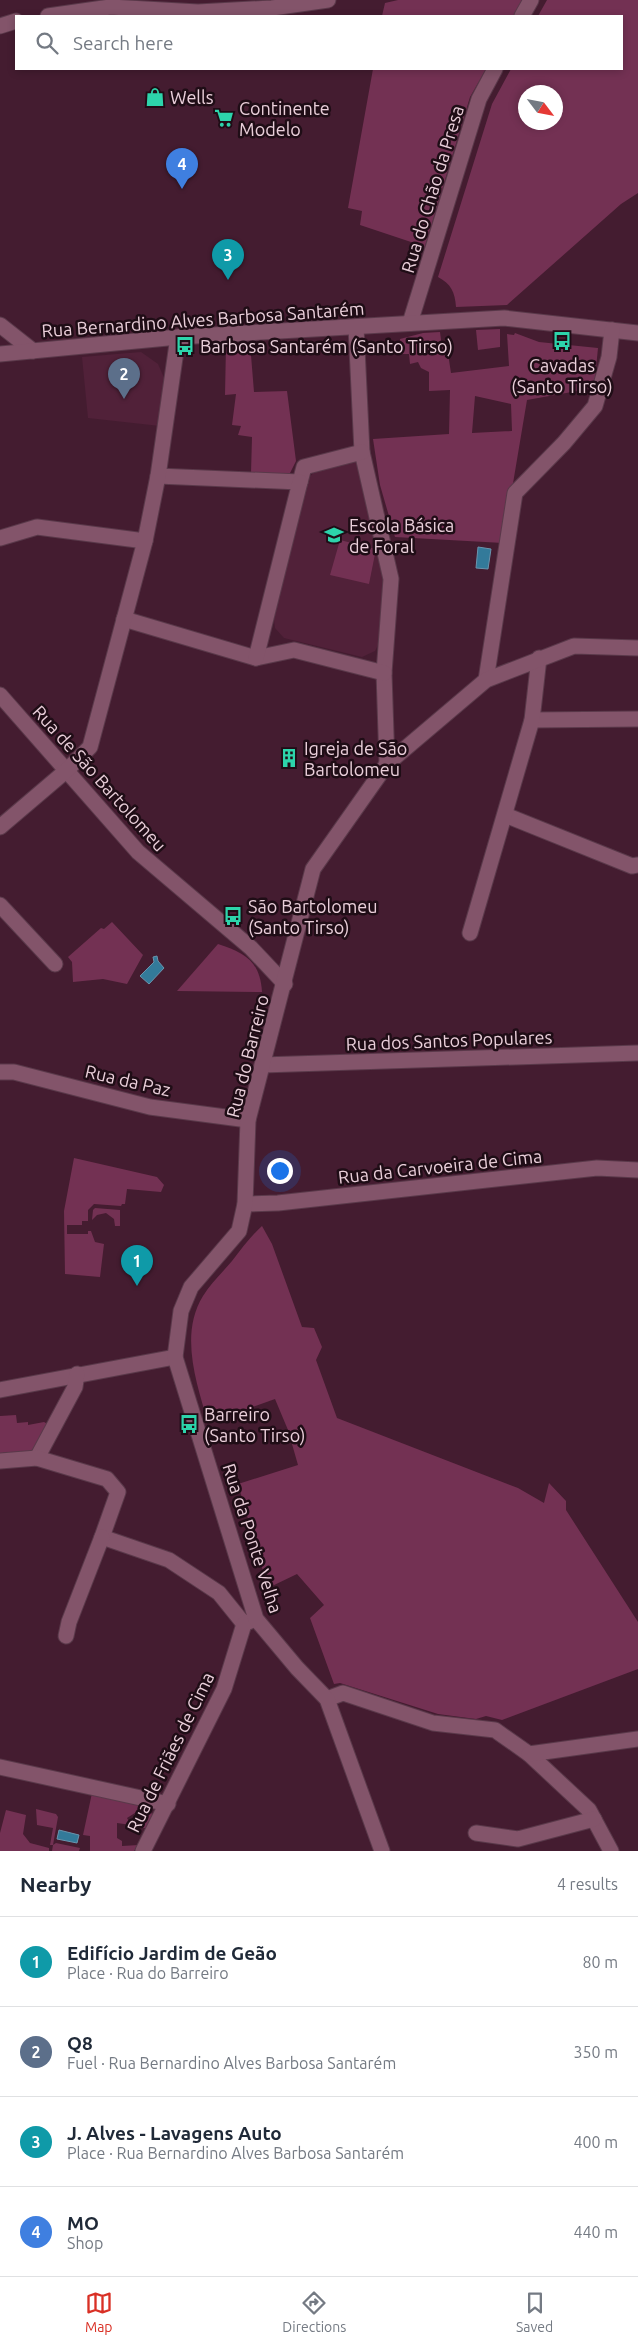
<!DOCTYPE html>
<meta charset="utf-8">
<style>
:root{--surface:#fff;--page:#f6f6f7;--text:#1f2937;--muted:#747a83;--line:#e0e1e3;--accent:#d93025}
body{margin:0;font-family:Ubuntu,sans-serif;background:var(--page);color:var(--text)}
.compass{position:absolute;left:518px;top:85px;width:45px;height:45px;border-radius:50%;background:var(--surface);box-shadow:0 2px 8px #0003;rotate:122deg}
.you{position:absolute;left:279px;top:1170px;width:18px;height:18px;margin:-12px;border:4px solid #fff;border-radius:50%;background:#1a73e8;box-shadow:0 0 0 8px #1a73e833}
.badge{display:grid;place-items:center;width:32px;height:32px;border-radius:50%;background:var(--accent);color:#fff;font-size:16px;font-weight:700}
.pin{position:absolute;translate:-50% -41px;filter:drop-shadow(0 1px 2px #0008)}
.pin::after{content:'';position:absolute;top:26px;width:18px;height:15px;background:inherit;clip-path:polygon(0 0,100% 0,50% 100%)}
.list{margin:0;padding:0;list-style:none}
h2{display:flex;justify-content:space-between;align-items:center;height:65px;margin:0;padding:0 20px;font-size:21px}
h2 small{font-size:16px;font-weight:400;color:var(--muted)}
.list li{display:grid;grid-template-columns:32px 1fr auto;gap:15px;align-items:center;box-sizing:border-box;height:90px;padding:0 20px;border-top:1px solid var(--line)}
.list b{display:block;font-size:19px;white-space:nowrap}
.list p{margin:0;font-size:16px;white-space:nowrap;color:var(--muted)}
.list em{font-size:16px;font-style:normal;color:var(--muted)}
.icon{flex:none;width:28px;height:28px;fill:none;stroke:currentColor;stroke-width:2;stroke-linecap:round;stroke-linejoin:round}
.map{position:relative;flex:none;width:638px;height:1851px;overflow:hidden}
.search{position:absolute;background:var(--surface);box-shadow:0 2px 8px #0003;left:15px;right:15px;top:15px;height:55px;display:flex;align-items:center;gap:12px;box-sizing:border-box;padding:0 18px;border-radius:0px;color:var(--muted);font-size:19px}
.sheet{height:425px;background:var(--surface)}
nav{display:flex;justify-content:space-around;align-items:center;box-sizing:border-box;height:70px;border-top:1px solid var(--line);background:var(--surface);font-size:14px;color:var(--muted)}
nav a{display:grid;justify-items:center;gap:2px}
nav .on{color:var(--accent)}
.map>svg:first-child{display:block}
</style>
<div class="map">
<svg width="638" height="1851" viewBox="0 0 638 1851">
<rect width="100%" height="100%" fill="#441c30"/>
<g fill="#512139">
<polygon points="141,352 158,364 165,380 160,426 88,418 82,357"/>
<polygon points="356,461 360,462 385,585 379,643 375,651 362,657 284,638 275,628 274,620 306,481 317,469"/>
</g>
<g fill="#733153" fill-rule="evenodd">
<polygon points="398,0 522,0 515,16 382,16 385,3"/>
<path d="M 547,0 L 638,0 L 638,193 L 621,204 L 507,305 L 456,307 C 455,292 451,284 438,277 L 492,104 L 511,69 L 622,69 L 622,16 L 538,16 ZM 526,92 L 556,92 L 556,122 L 526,122 Z"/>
<polygon points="373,69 486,69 470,97 426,243 424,248 420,250 414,243 360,225 362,211 348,208"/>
<polygon points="500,329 500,347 478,350 476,330"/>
<path d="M 440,332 L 442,347 L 447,347 L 451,373 L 509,366 L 507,334 L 514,335 L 515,333 L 539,342 L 598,348 L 594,388 L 527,400 L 503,543 L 395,537 L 380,485 L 373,439 L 449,434 L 450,390 L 429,391 L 429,372 L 421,368 L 418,362 L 410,364 L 409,354 L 401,354 L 400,339 L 423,333 ZM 475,396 L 511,404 L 512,431 L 472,433 Z"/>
<polygon points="250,343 254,392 287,391 296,461 290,473 283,475 251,473 252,437 238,435 241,426 232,425 236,394 225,395 226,345"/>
<polygon points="340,540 376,549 369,584 330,575"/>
<polygon points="112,922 143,955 127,984 103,979 73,982 72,962 68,957 101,928 104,929"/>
<path d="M 218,944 C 245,953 260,961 262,992 L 177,991 Z"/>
<polygon points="74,1158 157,1177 164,1185 161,1192 127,1189 125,1204 122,1204 121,1206 94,1204 88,1210 88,1221 82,1221 82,1225 67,1225 67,1234 88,1234 88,1231 91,1231 95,1242 104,1244 100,1277 65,1274 64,1211"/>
<polygon points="95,1208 120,1210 120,1226 115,1226 114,1219 106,1213 97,1215 92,1220 93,1210"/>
<path d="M 262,1226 L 272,1244 L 302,1327 L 314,1328 L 322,1347 L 316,1360 L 337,1418 L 518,1488 L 544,1503 L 549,1483 L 566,1501 L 566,1510 L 638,1622 L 638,1669 L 502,1720 L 486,1716 L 476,1719 L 438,1714 L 340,1683 L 334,1684 L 310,1618 L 324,1605 L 297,1574 L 270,1587 L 267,1585 L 238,1484 L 298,1465 L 288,1430 L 275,1399 L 208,1423 C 197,1384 179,1335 203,1296 C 211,1283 222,1273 232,1261 C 242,1248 250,1237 262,1226 Z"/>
<path d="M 16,1415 L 17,1423 L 28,1422 L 28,1425 L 44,1422 L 51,1426 L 32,1452 C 22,1455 10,1449 0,1454 L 0,1416 Z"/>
<path d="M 92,1793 L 139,1804 L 138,1806 C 152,1807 155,1815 151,1828 L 138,1828 L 145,1823 L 141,1821 L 136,1822 L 133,1819 L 139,1814 L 138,1811 L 127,1818 L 131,1825 L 117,1823 L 117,1838 L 122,1841 L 122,1846 L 139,1845 L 134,1851 L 90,1851 L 90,1836 L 83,1835 Z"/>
<polygon points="36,1809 56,1814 58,1817 53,1845 56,1843 80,1848 79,1851 52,1851 53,1845 50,1845 53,1828 37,1825"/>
<polygon points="6,1810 26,1815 23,1834 30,1843 49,1848 49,1851 0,1851 0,1833"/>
</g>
<g fill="#337a9a" stroke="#6a94ad">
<polygon points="478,547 491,549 488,569 476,568"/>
<polygon points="157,956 158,961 164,968 149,984 140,976 154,962 153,957"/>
<polygon points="59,1830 79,1835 77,1843 57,1839"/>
</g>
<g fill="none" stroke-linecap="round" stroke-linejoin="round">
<g stroke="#5a394a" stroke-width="17">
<g id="minor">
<polyline points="48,16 110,7 198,12 272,8 328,0"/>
<polyline points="522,16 531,0"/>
<polyline points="0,26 16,21"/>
<polyline points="410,323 479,99 495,69"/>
<polyline points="0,325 33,351"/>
<polyline points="356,327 362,452 391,579 384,673 387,764"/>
<polyline points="0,354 178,337 504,318 638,333"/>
<polyline points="158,476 300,482 304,467 362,452"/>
<polyline points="0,538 37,527 145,541"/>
<polyline points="124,619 256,658 294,650 384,673"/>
<polyline points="256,658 300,482"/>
<polyline points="486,680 515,493 564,443 595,406 609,357 612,330"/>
<polyline points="0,695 138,852 251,948 285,984"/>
<polyline points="532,720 638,719"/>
<polyline points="505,815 632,866 638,865"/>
<polyline points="0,827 67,770 90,747 145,541 158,476 178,337"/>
<polyline points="0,905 55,964"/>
<polyline points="470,933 532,720 539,658"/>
<polyline points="262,1065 638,1053"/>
<polyline points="0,1072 14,1072 150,1107 248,1120"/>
<polyline points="245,1204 278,1203 597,1168 638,1170"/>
<polyline points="0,1390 175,1357"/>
<polyline points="37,1458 75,1387 77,1374"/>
<polyline points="0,1461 37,1458 107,1479 118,1492 102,1537 169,1560 219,1593 244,1624"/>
<polyline points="66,1636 69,1622 102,1537"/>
<polyline points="327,1699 343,1693 433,1723 495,1730 529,1754 589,1810 611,1851"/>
<polyline points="529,1754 638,1739"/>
<polyline points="0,1767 168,1804"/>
<polyline points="476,1833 518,1839 594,1819"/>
<polyline points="143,1851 224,1689 244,1624 253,1620"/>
<polyline points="382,1851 327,1699 297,1668 256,1619 175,1357 181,1311 191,1287 239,1231 245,1204 248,1120 313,869 387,764 486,680 574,646 638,648"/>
</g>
</g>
<use href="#minor" stroke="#83546a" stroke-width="15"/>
</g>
<defs>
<g id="shop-bare" transform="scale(1.5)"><path d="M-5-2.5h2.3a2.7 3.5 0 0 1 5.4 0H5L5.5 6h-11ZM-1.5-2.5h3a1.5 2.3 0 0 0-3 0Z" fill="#2dd4ab" stroke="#1f0d16" stroke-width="2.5" paint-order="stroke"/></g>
<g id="supermarket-bare" transform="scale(1.5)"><path d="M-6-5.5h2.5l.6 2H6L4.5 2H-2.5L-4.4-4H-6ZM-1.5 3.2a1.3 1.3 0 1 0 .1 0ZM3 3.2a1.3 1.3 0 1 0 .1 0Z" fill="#2dd4ab" stroke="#1f0d16" stroke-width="2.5" paint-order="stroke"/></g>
<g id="bus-bare" transform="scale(1.5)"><path d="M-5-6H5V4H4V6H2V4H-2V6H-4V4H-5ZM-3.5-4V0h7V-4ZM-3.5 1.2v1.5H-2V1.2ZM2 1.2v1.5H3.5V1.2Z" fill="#2dd4ab" stroke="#1f0d16" stroke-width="2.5" paint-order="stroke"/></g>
<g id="school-bare" transform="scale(1.5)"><path d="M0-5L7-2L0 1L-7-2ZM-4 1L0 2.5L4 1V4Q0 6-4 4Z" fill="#2dd4ab" stroke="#1f0d16" stroke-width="2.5" paint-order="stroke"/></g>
<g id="building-bare" transform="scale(1.5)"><path d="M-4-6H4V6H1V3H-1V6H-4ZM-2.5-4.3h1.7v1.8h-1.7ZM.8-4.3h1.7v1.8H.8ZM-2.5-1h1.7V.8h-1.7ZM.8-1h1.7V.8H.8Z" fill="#2dd4ab" stroke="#1f0d16" stroke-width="2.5" paint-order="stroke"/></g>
</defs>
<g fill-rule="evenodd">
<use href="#shop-bare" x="155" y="97"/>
<use href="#supermarket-bare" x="224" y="118"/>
<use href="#bus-bare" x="562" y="341"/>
<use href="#bus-bare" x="185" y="346"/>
<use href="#school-bare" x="334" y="535"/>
<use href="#building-bare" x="289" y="758"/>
<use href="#bus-bare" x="233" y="916"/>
<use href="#bus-bare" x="189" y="1424"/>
</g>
<g text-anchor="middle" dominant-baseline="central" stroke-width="5" stroke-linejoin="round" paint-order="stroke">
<g font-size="18" fill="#eacfda" stroke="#1f0d16" text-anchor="start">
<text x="170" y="97">Wells</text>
<text x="239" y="108">Continente<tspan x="239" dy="21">Modelo</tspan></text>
<text x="200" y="346">Barbosa Santarém (Santo Tirso)</text>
<text x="562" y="365" text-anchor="middle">Cavadas<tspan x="562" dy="21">(Santo Tirso)</tspan></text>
<text x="349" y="525">Escola Básica<tspan x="349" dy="21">de Foral</tspan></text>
<text x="304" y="748">Igreja de São<tspan x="304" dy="21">Bartolomeu</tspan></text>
<text x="248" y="906">São Bartolomeu<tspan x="248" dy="21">(Santo Tirso)</tspan></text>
<text x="204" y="1414">Barreiro<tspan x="204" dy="21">(Santo Tirso)</tspan></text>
</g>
<g font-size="18" fill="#eacfda" stroke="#1f0d16">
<text transform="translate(432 189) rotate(-73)">Rua do Chão da Presa</text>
<text transform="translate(203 319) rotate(-4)">Rua Bernardino Alves Barbosa Santarém</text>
<text transform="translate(100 778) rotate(48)">Rua de São Bartolomeu</text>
<text transform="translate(449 1040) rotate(-2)">Rua dos Santos Populares</text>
<text transform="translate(247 1056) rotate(-76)">Rua do Barreiro</text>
<text transform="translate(128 1080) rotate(13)">Rua da Paz</text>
<text transform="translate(440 1166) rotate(-6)">Rua da Carvoeira de Cima</text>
<text transform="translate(253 1538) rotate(72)">Rua da Ponte Velha</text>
<text transform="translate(170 1752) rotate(-64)">Rua de Friães de Cima</text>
</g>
</g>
</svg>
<svg class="compass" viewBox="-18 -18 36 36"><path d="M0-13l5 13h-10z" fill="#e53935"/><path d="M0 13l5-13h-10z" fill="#747a83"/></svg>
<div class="you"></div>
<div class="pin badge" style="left:137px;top:1286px;background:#0f9aa8">1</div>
<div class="pin badge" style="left:124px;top:399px;background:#5c6f8a">2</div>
<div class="pin badge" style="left:228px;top:280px;background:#0f9aa8">3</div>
<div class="pin badge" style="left:182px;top:189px;background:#3f7fe0">4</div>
<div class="search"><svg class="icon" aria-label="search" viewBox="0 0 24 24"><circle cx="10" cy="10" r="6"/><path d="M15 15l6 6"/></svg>Search here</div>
</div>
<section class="sheet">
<h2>Nearby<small>4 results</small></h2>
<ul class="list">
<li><span class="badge" style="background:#0f9aa8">1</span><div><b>Edifício Jardim de Geão</b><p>Place · Rua do Barreiro</p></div><em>80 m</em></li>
<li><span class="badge" style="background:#5c6f8a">2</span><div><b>Q8</b><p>Fuel · Rua Bernardino Alves Barbosa Santarém</p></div><em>350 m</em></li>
<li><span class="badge" style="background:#0f9aa8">3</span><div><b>J. Alves - Lavagens Auto</b><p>Place · Rua Bernardino Alves Barbosa Santarém</p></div><em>400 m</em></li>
<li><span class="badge" style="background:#3f7fe0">4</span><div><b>MO</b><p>Shop</p></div><em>440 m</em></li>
</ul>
</section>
<nav>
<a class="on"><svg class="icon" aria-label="map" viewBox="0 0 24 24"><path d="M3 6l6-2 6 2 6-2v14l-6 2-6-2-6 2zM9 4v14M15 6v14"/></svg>Map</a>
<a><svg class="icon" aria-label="directions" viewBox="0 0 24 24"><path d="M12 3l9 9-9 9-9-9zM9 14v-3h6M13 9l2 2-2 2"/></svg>Directions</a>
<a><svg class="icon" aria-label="saved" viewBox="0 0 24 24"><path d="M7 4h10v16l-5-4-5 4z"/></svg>Saved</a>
</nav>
